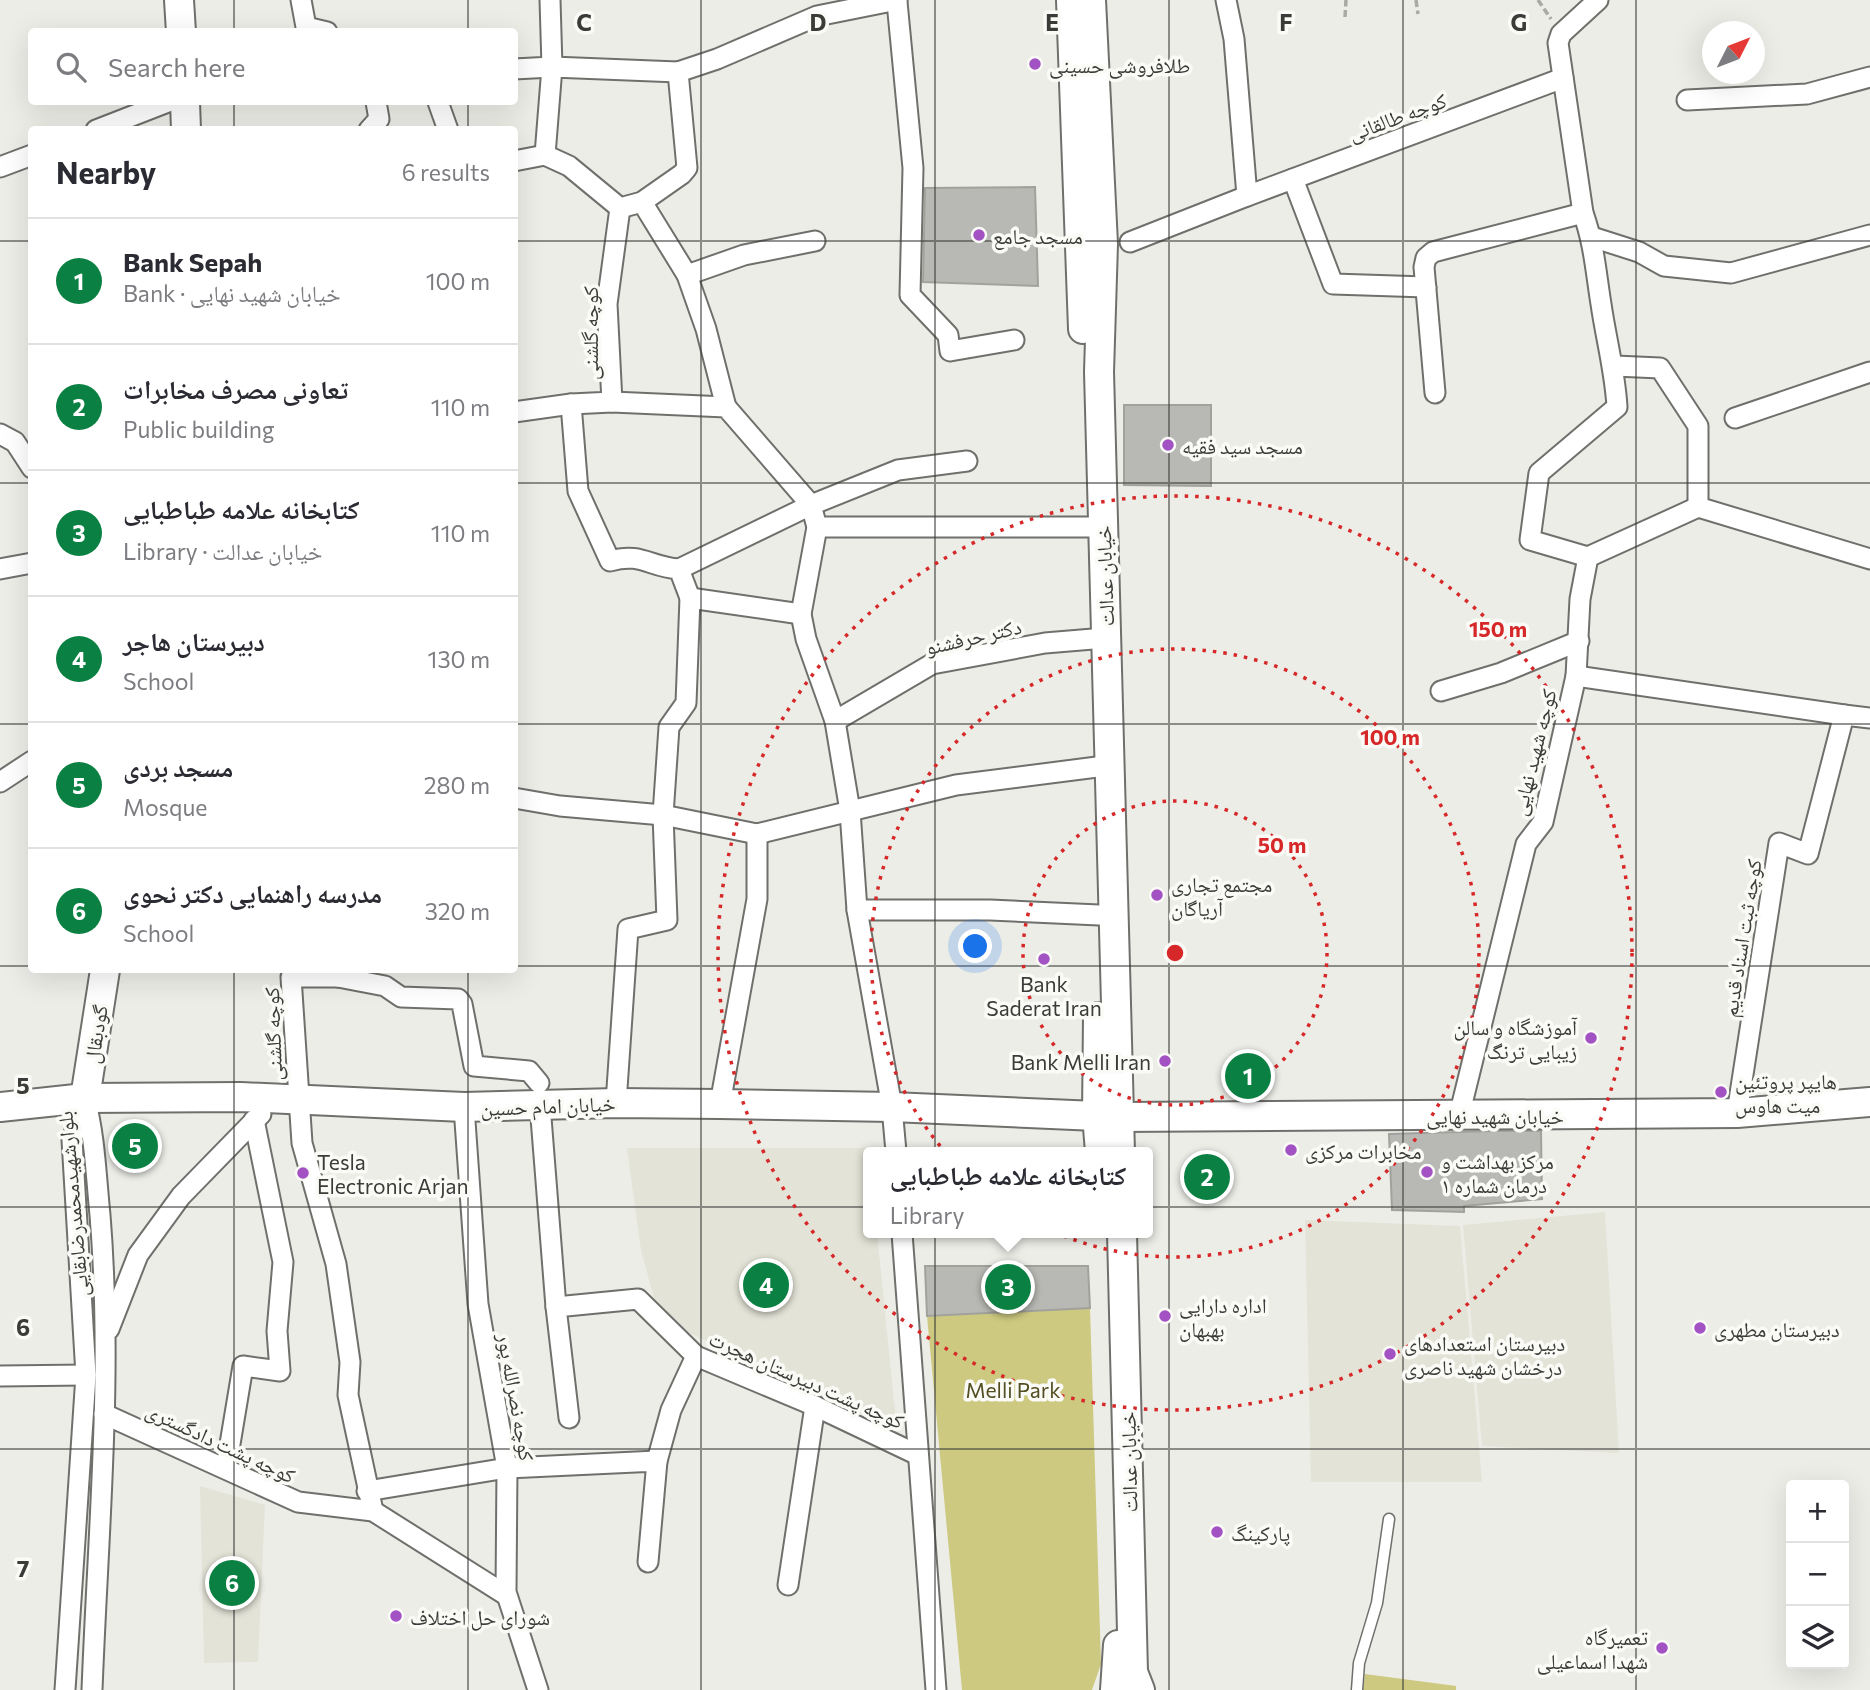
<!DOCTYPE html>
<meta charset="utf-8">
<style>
:root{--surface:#fff;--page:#f7f7f7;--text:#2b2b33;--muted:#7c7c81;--line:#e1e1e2;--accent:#0b8043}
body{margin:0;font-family:Commissioner,"Noto Naskh Arabic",sans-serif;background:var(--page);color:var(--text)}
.controls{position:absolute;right:21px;bottom:21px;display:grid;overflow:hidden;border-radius:7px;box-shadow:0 7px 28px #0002}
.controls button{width:63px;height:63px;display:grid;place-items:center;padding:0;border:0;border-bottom:2px solid var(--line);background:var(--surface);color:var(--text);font:35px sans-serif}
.compass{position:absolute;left:1702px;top:21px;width:63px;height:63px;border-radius:50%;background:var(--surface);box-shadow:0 7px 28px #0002;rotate:48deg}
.you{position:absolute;left:976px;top:947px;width:24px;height:24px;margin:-18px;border:5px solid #fff;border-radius:50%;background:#1a73e8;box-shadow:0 0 0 10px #1a73e833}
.badge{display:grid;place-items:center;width:46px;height:46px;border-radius:50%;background:var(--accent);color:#fff;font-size:23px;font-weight:700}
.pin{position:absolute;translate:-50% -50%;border:4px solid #fff;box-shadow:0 2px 7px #0006}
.popup{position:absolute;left:863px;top:1147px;width:290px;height:91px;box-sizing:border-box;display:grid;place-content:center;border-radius:7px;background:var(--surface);filter:drop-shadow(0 2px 5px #0005);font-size:23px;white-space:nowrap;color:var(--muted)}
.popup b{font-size:26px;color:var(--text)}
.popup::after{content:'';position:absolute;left:50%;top:100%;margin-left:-14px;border:14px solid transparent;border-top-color:var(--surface)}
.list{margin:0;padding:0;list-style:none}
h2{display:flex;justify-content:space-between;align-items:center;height:91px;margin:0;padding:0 28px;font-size:30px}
h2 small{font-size:23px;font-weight:400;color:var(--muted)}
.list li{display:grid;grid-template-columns:46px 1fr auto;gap:21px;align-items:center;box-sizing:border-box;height:126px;padding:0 28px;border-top:2px solid var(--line)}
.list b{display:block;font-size:26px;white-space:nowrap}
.list p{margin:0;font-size:23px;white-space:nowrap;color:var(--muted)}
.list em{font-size:23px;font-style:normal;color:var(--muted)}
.icon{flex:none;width:38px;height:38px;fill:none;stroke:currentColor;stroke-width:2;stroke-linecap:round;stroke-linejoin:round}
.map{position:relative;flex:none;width:1870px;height:1690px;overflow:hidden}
.search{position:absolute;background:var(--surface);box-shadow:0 7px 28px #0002;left:28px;top:28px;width:490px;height:77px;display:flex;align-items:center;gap:18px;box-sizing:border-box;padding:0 24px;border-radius:7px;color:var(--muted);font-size:26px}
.panel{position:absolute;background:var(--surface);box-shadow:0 7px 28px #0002;left:28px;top:126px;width:490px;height:847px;border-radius:7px}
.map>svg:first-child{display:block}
</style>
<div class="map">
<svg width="1870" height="1690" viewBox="0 0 1870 1690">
<rect width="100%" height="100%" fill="#edede8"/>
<g fill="#e4e3d7">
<polygon points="627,1148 869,1148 868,1233 877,1233 897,1431 660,1319 641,1251"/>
<polygon points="1605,1212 1619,1453 1482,1446 1463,1225"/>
<polygon points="1305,1220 1460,1226 1482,1482 1311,1482"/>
<polygon points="200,1486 265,1505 258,1662 204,1663"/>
</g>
<g fill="#cdc981">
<polygon points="1090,1308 1101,1664 1092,1690 962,1690 927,1316"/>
<polygon points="1365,1674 1456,1686 1456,1690 1363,1690"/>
</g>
<g fill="#b8b8b4" stroke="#a2a29d" stroke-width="2">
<polygon points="1035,187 1038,286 923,282 925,188"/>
<polygon points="1124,405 1211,405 1211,486 1124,485"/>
<polygon points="1493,1131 1541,1131 1542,1199 1464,1206 1464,1212 1392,1210 1389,1134"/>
<polygon points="925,1266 1088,1266 1090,1308 927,1316"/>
</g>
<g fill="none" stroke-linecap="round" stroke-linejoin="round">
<g stroke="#6f6f6c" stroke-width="13">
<polyline id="lane" points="1357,1690 1359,1663 1377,1603 1389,1519"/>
</g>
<g stroke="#6f6f6c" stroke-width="23">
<g id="street">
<polyline points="301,0 306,27 327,32"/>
<polyline points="1226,0 1234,39 1247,196 1563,78"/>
<path d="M 1598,0 L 1561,34 L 1558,43 L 1583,213 C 1594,243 1596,273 1601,304 C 1606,339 1615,371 1617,407 L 1539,473 L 1530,540 L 1588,557 L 1698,507 L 1870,559"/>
<polyline points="897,2 913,168 910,295 948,335 950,351 1014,340"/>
<polyline points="514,69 552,67 550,0"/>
<polyline points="1687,100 1807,94 1870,77"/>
<polyline points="438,102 448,130"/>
<polyline points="96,130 168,102"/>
<polyline points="369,130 379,119 376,102"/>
<polyline points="545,155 552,67 678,72"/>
<polyline points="514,161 545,155 569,166 620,208 642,202 682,174 687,168 678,72 717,59 817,16 897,0"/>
<polyline points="0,167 32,155"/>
<polyline points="1293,179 1333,284 1426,287"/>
<polyline points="642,202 687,275 706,329 726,407"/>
<polyline points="1592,237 1639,252 1664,266 1731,273 1870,235"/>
<polyline points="1130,242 1247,196"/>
<polyline points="687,275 744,255 815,241"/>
<polyline points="1615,366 1660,368 1698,426 1698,507"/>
<polyline points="1435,393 1424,267 1426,258 1433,252 1583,213"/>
<polyline points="612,402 726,407 811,505 817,527 1089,527"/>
<path d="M 571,404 L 578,491 L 610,561 C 642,552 649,567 679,569 L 690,598"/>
<polyline points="514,412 571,404 612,402 607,304 620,208"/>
<polyline points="1735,418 1870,372"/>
<polyline points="0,434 15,442 32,468"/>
<polyline points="817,527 801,614 806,639 835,721 850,811 857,910 892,1107 896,1152"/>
<polyline points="0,569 32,563"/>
<polyline points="679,569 811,505 898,470 967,461"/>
<polyline points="1576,676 1844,715"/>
<polyline points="1441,691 1501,673 1579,641"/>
<polyline points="835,721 932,664 1045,643 1093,639"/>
<polyline points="0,782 32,761"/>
<polyline points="514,798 560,806 663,815 757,834 956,785 1097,767"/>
<polyline points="857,910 990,910 1099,915"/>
<polyline points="342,970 338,977 291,977 302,1143 336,1264 350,1362 348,1395 373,1511"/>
<polyline points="338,977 385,986 401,997 458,999 462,1004 474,1066 529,1071 539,1083"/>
<path d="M 85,1099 C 95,1137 96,1176 100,1215 C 113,1373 98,1532 92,1690"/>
<polyline points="616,1103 628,929 667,920 663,815 669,727 686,703 690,598 801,614"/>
<polyline points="720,1104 757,899 757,834"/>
<polyline points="540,1105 556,1307"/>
<polyline points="464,1107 478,1304 507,1468 506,1592 538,1690"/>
<polyline points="1737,1113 1779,843 1808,854 1844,715 1870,718"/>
<polyline points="1459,1116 1526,844 1543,822 1576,676 1580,599 1588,557"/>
<polyline points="902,1233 936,1690"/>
<polyline points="109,1329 138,1255 181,1196 261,1114"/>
<polyline points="0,1376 86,1375"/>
<polyline points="104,1414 298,1502 373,1511 506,1595"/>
<polyline points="569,1418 556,1307 638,1299 696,1356 815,1406 918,1455"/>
<polyline points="657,1461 671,1410 696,1356"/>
<polyline points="226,1468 243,1366 280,1371 277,1331 283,1262 254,1120"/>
<polyline points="367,1491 507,1468 657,1461 648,1562"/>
<polyline points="788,1585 815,1406"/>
<polyline points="65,1690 86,1375 72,1140 85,1098"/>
</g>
</g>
<g stroke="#6f6f6c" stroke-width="32">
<g id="secondary">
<polyline points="179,0 181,32"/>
<polyline points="1071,0 1083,329"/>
<polyline points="1091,0 1103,244 1099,372 1120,1152"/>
<polyline points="185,102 186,130"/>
<polyline points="1098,1017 1097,1115 1100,1152"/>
<polyline points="85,1098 105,970"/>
<polyline points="0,1107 85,1098 241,1097 464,1107 616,1103 720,1104 892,1107 1119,1117 1737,1113 1870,1102"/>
<polyline points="1122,1233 1133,1672 1140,1690"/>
<polyline points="1115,1690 1118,1645"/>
</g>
</g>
<g stroke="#a9a9a5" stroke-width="3.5" stroke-dasharray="7 3.5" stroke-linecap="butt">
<polyline points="1416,0 1418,14"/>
<polyline points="1538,0 1551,19"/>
<polyline points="1345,17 1346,0"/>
</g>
<use href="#lane" stroke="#fff" stroke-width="10"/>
<use href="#street" stroke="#fff" stroke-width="19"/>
<use href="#secondary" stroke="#fff" stroke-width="28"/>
</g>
<path fill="none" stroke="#3b3b39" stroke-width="2" stroke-opacity="0.55" d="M 234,0 L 234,32M 468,0 L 468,32M 701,0 L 701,1690M 935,0 L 935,1690M 1169,0 L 1169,1690M 1403,0 L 1403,1690M 1636,0 L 1636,1690M 234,102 L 234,130M 468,102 L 468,130M 0,241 L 32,241M 514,241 L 1870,241M 0,483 L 32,483M 514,483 L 1870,483M 0,724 L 32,724M 514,724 L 1870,724M 0,966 L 32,966M 514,966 L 1870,966M 234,970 L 234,1690M 468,970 L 468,1690M 0,1207 L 1870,1207M 0,1449 L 1870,1449"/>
<g fill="none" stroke="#d62828" stroke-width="3.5" stroke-dasharray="3.5 7">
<circle cx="1175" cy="953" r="152"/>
<circle cx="1175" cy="953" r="304"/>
<circle cx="1175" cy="953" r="457"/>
</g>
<g fill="#a352c3" stroke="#fafaf6" stroke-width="2.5">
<circle cx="1035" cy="64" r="7"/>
<circle cx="979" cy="235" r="7"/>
<circle cx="1168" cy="445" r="7"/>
<circle cx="1157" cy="895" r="7"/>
<circle cx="1044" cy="959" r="7"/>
<circle cx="1591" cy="1038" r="7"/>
<circle cx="1165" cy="1061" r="7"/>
<circle cx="1721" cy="1092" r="7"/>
<circle cx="1291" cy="1150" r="7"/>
<circle cx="1427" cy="1172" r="7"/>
<circle cx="303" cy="1173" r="7"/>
<circle cx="1165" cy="1316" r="7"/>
<circle cx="1700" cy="1328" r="7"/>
<circle cx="1390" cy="1354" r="7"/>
<circle cx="1217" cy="1532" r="7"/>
<circle cx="396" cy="1616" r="7"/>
<circle cx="1662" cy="1648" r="7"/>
</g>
<g text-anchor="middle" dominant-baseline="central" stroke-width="7" stroke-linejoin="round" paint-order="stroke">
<g font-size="21" fill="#3b3b39" stroke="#fafaf6" text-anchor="start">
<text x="1049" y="64">طلافروشی حسینی</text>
<text x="993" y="235">مسجد جامع</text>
<text x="1182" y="445">مسجد سید فقیه</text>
<text x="1171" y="883">مجتمع تجاری<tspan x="1171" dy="24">آریاگان</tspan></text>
<text x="1044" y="983" text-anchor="middle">Bank<tspan x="1044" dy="24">Saderat Iran</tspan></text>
<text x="1577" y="1026" text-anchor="end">آموزشگاه و سالن<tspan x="1577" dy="24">زیبایی ترنگ</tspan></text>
<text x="1151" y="1061" text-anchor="end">Bank Melli Iran</text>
<text x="1735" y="1080">هایپر پروتئین<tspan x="1735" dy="24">میت هاوس</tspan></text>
<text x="1305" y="1150">مخابرات مرکزی</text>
<text x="1441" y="1160">مرکز بهداشت و<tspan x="1441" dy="24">درمان شماره ۱</tspan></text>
<text x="317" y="1161">Tesla<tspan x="317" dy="24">Electronic Arjan</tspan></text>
<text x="1179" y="1304">اداره دارایی<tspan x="1179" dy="24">بهبهان</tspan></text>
<text x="1714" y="1328">دبیرستان مطهری</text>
<text x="1404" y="1342">دبیرستان استعدادهای<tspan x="1404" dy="24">درخشان شهید ناصری</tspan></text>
<text x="1231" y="1532">پارکینگ</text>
<text x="410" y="1616">شورای حل اختلاف</text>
<text x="1648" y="1636" text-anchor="end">تعمیرگاه<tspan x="1648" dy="24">شهدا اسماعیلی</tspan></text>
</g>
<g font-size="21" fill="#3b3b39" stroke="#fafaf6">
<text transform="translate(1397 116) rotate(-20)">کوچه طالقانی</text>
<text transform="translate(589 333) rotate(-90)">کوچه گلشنی</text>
<text transform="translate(1104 576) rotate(-92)">خیابان عدالت</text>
<text transform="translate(973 636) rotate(-13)">دکتر حرفشنو</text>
<text transform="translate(1533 752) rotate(-76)">کوچه شهید نهایی</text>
<text transform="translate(1741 938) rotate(-81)">کوچه ثبت اسناد قدیم</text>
<text transform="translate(95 1034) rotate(-81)">گودبقال</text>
<text transform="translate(272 1034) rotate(-92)">کوچه گلشنی</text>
<text transform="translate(548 1105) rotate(-2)">خیابان امام حسین</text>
<text x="1495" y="1115">خیابان شهید نهایی</text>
<text transform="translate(72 1204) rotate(-95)">بلوارشهیدمحمدرضابقایی</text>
<text transform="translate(807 1379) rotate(24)">کوچه پشت دبیرستان هجرت</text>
<text transform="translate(517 1397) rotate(80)">کوچه نصرالله پور</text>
<text transform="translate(221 1442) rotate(25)">کوچه پشت دادگستری</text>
<text transform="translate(1128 1462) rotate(-91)">خیابان عدالت</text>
</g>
<g font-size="21" fill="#524e22" stroke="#fafaf6">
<text x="1013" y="1389">Melli Park</text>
</g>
</g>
<g font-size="23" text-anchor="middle" font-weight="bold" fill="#3b3b39" stroke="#fafaf6" stroke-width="7" stroke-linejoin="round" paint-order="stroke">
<text x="584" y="31">C</text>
<text x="818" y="31">D</text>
<text x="1052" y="31">E</text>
<text x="1286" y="31">F</text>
<text x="1519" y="31">G</text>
<text x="23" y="1094">5</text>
<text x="23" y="1336">6</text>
<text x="23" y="1577">7</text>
</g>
<circle cx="1175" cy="953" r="10" fill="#d62828" stroke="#fafaf6" stroke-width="3.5"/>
<g font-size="21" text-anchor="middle" font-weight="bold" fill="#d62828" stroke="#fafaf6" stroke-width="7" stroke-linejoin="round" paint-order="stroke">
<text x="1498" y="637">150 m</text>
<text x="1390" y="745">100 m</text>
<text x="1282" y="853">50 m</text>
</g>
</svg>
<div class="controls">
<button>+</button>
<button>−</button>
<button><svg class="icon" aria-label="layers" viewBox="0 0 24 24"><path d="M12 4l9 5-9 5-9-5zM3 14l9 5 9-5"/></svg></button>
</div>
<svg class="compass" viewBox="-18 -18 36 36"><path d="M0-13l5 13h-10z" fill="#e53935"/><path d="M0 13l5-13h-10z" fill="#7c7c81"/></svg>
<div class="you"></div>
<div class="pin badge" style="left:1248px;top:1076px">1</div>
<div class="pin badge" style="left:1207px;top:1177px">2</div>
<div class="pin badge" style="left:1008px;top:1287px">3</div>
<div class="popup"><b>کتابخانه علامه طباطبایی</b>Library</div>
<div class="pin badge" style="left:766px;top:1285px">4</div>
<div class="pin badge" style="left:135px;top:1146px">5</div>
<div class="pin badge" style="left:232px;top:1583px">6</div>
<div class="search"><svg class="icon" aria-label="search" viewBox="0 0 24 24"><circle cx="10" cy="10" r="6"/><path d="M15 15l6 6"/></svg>Search here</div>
<section class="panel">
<h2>Nearby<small>6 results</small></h2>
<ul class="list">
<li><span class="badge">1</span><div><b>Bank Sepah</b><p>Bank · خیابان شهید نهایی</p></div><em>100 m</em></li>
<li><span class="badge">2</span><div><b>تعاونی مصرف مخابرات</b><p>Public building</p></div><em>110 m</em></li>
<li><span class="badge">3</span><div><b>کتابخانه علامه طباطبایی</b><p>Library · خیابان عدالت</p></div><em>110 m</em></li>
<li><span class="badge">4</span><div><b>دبیرستان هاجر</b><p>School</p></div><em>130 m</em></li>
<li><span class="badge">5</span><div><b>مسجد بردی</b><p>Mosque</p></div><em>280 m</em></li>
<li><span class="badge">6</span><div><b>مدرسه راهنمایی دکتر نحوی</b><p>School</p></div><em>320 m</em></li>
</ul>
</section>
</div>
